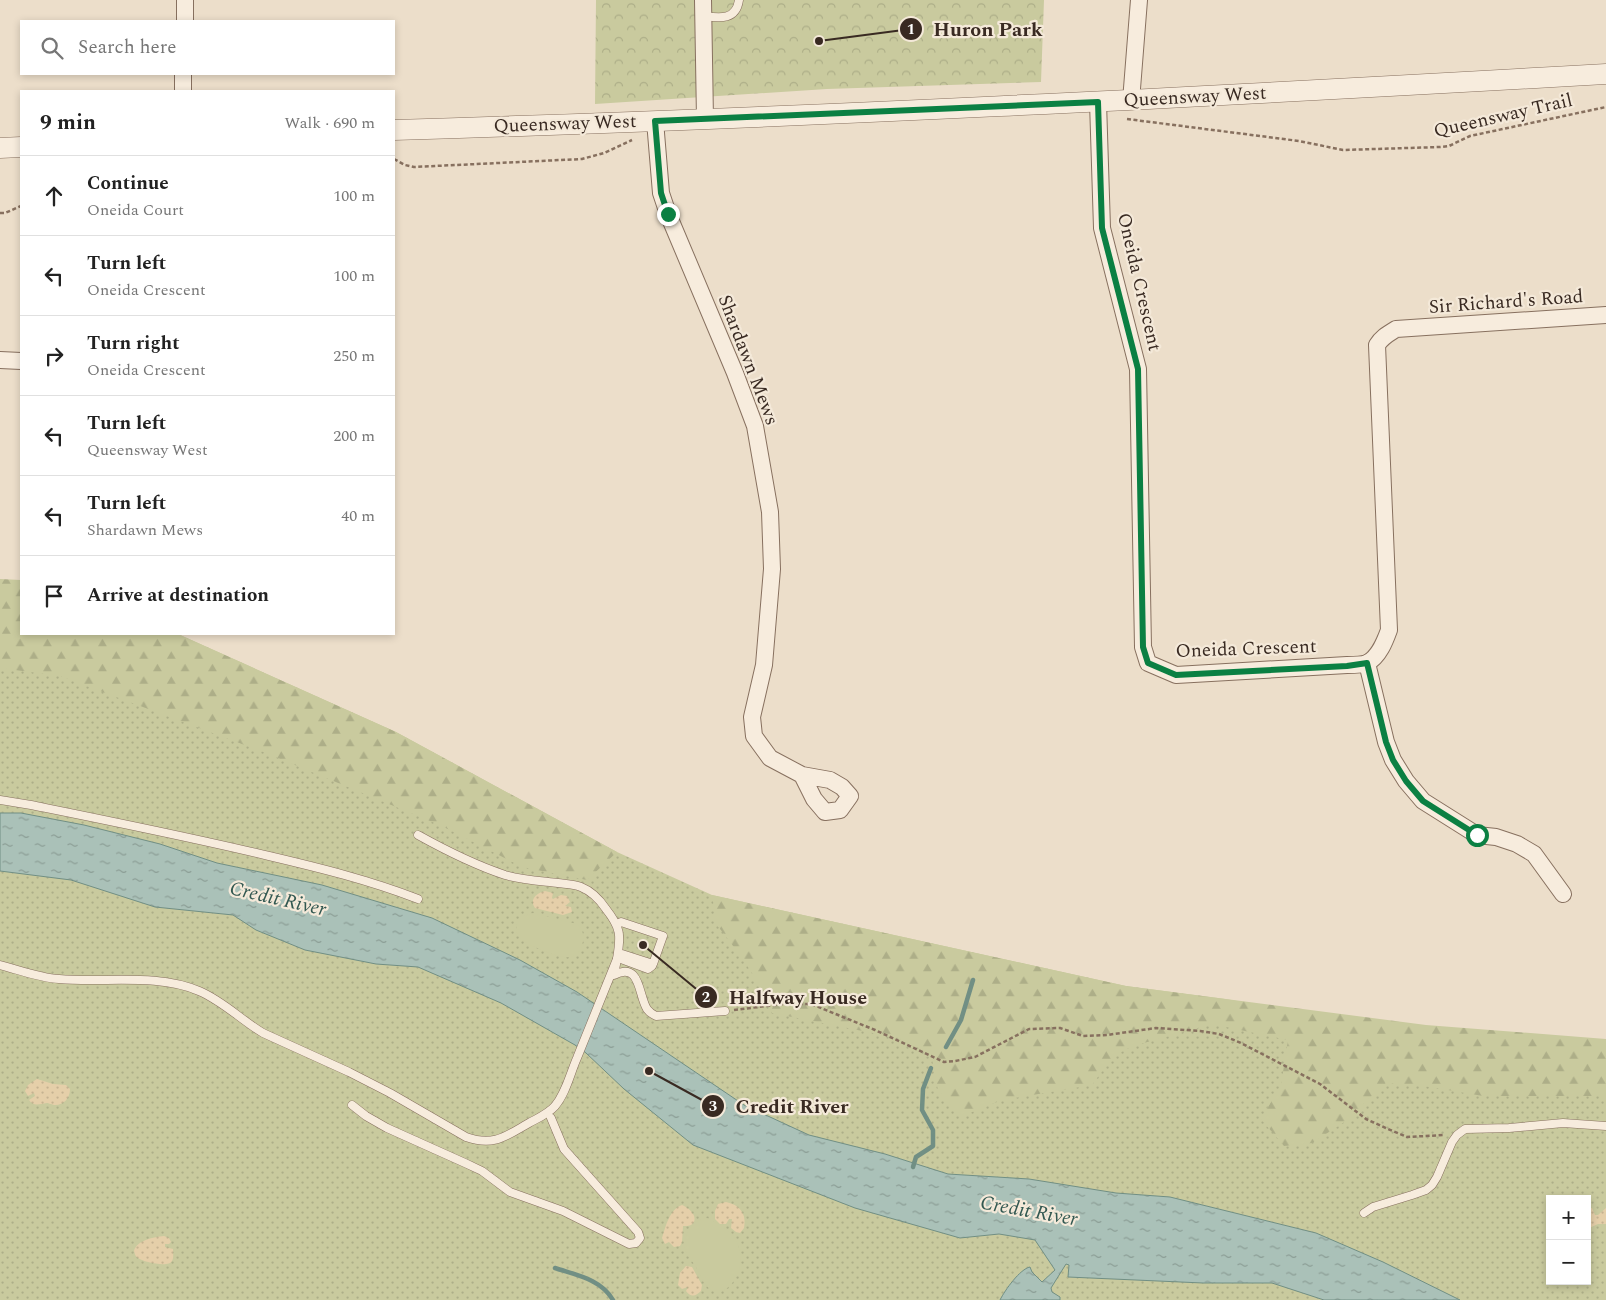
<!DOCTYPE html>
<meta charset="utf-8">
<style>
:root{--surface:#fff;--page:#f6f6f6;--text:#222;--muted:#767676;--line:#e0e0e0}
body{margin:0;font-family:Spectral,serif;background:var(--page);color:var(--text)}
.controls{position:absolute;right:15px;bottom:15px;display:grid;overflow:hidden;border-radius:0px;box-shadow:0 2px 8px #0003}
.controls button{width:45px;height:45px;display:grid;place-items:center;padding:0;border:0;border-bottom:1px solid var(--line);background:var(--surface);color:var(--text);font:25px sans-serif}
.stop{position:absolute;width:15px;height:15px;margin:-11px;border:4px solid #0b8043;border-radius:50%;background:#fff}
.stop.end{background:#0b8043;border-color:#fff;box-shadow:0 1px 5px #0008}
.list{margin:0;padding:0;list-style:none}
h2{display:flex;justify-content:space-between;align-items:center;height:65px;margin:0;padding:0 20px;font-size:21px}
h2 small{font-size:16px;font-weight:400;color:var(--muted)}
.list li{display:grid;grid-template-columns:32px 1fr auto;gap:15px;align-items:center;box-sizing:border-box;height:80px;padding:0 20px;border-top:1px solid var(--line)}
.list b{display:block;font-size:19px;white-space:nowrap}
.list p{margin:0;font-size:16px;white-space:nowrap;color:var(--muted)}
.list em{font-size:16px;font-style:normal;color:var(--muted)}
.icon{flex:none;width:28px;height:28px;fill:none;stroke:currentColor;stroke-width:2;stroke-linecap:round;stroke-linejoin:round}
.map{position:relative;flex:none;width:1606px;height:1300px;overflow:hidden}
.search{position:absolute;background:var(--surface);box-shadow:0 2px 8px #0003;left:20px;top:20px;width:375px;height:55px;display:flex;align-items:center;gap:12px;box-sizing:border-box;padding:0 18px;border-radius:0px;color:var(--muted);font-size:19px}
.panel{position:absolute;background:var(--surface);box-shadow:0 2px 8px #0003;left:20px;top:90px;width:375px;height:545px;border-radius:0px}
.map>svg:first-child{display:block}
</style>
<div class="map">
<svg width="1606" height="1300" viewBox="0 0 1606 1300">
<defs>
<pattern id="grass-dots" width="8" height="8" patternUnits="userSpaceOnUse" patternTransform="scale(1.25)"><rect width="8" height="8" fill="#c9ca9e"/><path d="M2 2h.1M6 6h.1" fill="none" stroke="#adae88" stroke-width="1.8" stroke-linecap="round"/></pattern>
<pattern id="forest-firs" width="22" height="20" patternUnits="userSpaceOnUse" patternTransform="scale(1.25)"><rect width="22" height="20" fill="#c9ca9e"/><path d="M5 1l3.5 6h-7zM16 11l3.5 6h-7z" fill="#adae88"/></pattern>
<pattern id="sand-dots" width="8" height="8" patternUnits="userSpaceOnUse" patternTransform="scale(1.25)"><rect width="8" height="8" fill="#e5cfa9"/><path d="M2 2h.1M6 6h.1" fill="none" stroke="#c5b291" stroke-width="1.8" stroke-linecap="round"/></pattern>
<pattern id="park-crowns" width="20" height="18" patternUnits="userSpaceOnUse" patternTransform="scale(1.25)"><rect width="20" height="18" fill="#c9ca9e"/><path d="M2 6a3 3 0 1 1 6 0M12 15a3 3 0 1 1 6 0" fill="none" stroke="#adae88"/></pattern>
<pattern id="water-ripples" width="26" height="14" patternUnits="userSpaceOnUse" patternTransform="scale(1.25)"><rect width="26" height="14" fill="#aac1b8"/><path d="M2 4q2-2 4 0t4 0M15 11q2-2 4 0t4 0" fill="none" stroke="#8b9d95"/></pattern>
</defs>
<rect width="100%" height="100%" fill="#ecdeca"/>
<path fill="url(#grass-dots)" fill-rule="evenodd" d="M 0,583 L 21,634 L 178,634 L 396,732 L 617,852 L 712,895 L 1126,986 L 1225,999 L 1606,1061 L 1606,1300 L 0,1300 ZM 1550,1199 L 1587,1199 L 1587,1281 L 1550,1281 Z"/>
<g fill="url(#forest-firs)">
<polygon points="0,579 21,580 21,634 178,634 396,732 617,852 587,880 522,867 442,826 261,751 60,676 0,668"/>
<polygon points="712,895 1126,986 1426,1025 1606,1039 1606,1096 1483,1096 1424,1086 1386,1083 1362,1105 1352,1117 1312,1143 1284,1146 1261,1119 1281,1085 1288,1040 1212,1024 1133,1046 1113,1056 1092,1085 1002,1100 962,1116 938,1090 931,1054 898,1038 772,1013 755,978 743,959 717,925"/>
</g>
<g fill="url(#sand-dots)">
<path d="M 545,891 L 553,893 L 552,898 L 553,899 L 561,895 L 567,896 L 570,902 L 565,906 L 571,907 L 572,912 L 563,915 L 535,908 C 529,899 537,893 545,891 Z"/>
<path d="M 37,1079 L 53,1084 L 66,1085 L 70,1089 C 70,1098 64,1105 55,1105 C 53,1105 48,1103 47,1103 C 39,1104 34,1107 29,1100 L 35,1096 L 34,1093 L 28,1096 L 25,1091 L 28,1085 Z"/>
<path d="M 726,1202 C 740,1205 747,1214 744,1228 L 740,1233 L 736,1232 L 731,1228 L 732,1219 L 729,1219 L 726,1224 L 720,1224 L 715,1219 L 715,1211 L 718,1204 Z"/>
<path d="M 682,1205 C 688,1207 701,1218 691,1225 C 689,1226 686,1226 683,1226 L 682,1242 L 680,1246 L 674,1247 L 669,1242 L 665,1244 L 662,1238 C 666,1226 669,1210 682,1205 Z"/>
<polygon points="1592,1208 1595,1215 1598,1215 1606,1208 1606,1224 1598,1224 1587,1229 1587,1209"/>
<path d="M 164,1236 L 169,1238 L 171,1242 L 169,1244 L 165,1244 L 165,1247 L 173,1249 C 173,1252 174,1258 172,1261 C 169,1268 143,1262 138,1258 C 135,1256 135,1254 134,1251 C 137,1240 154,1237 164,1236 Z"/>
<path d="M 686,1266 L 692,1267 L 702,1285 L 701,1291 C 696,1296 691,1298 686,1291 L 688,1287 L 682,1289 L 678,1285 L 680,1273 Z"/>
</g>
<polygon fill="url(#park-crowns)" points="596,0 1044,0 1041,82 827,89 595,104"/>
<g fill="#c9ca9e">
<path d="M 533,913 L 577,924 C 582,928 584,934 583,941 C 579,966 557,956 542,950 C 534,947 523,943 518,935 C 516,932 516,928 517,924 L 524,916 Z"/>
<path d="M 707,1218 C 712,1220 716,1223 720,1225 C 737,1236 744,1250 739,1270 C 737,1277 732,1285 726,1289 C 711,1300 702,1279 697,1269 C 694,1262 687,1257 685,1249 C 682,1236 693,1220 707,1218 Z"/>
</g>
<path fill="url(#water-ripples)" stroke="#718f84" d="M 0,813 L 21,813 L 84,825 L 160,844 L 217,863 L 322,885 L 432,918 L 520,960 L 577,992 L 744,1105 L 809,1135 L 885,1154 L 948,1174 L 1029,1179 L 1116,1193 L 1170,1197 L 1316,1233 L 1383,1262 L 1460,1300 L 1324,1300 L 1272,1283 L 1203,1283 L 1068,1277 L 1069,1265 L 1066,1264 L 1051,1288 L 1052,1292 L 1060,1297 L 1060,1300 L 1000,1300 C 1005,1290 1020,1269 1030,1267 L 1032,1272 L 1042,1282 L 1055,1270 L 1035,1240 L 999,1234 L 960,1238 L 855,1208 L 693,1145 L 624,1089 L 586,1053 L 575,1045 L 501,1003 L 418,967 L 376,964 L 305,950 L 256,930 L 233,915 L 155,907 L 71,880 L 0,871 Z"/>
<g fill="none" stroke-linecap="round" stroke-linejoin="round">
<g stroke="#718f84" stroke-width="4.5">
<polyline points="946,1047 961,1020 973,980"/>
<polyline points="913,1167 916,1157 933,1146 933,1130 922,1110 923,1089 931,1068"/>
<path d="M 555,1268 C 576,1275 601,1279 613,1300"/>
</g>
<g stroke="#87705f" stroke-width="9">
<g id="service">
<path d="M 703,16 C 719,18 736,21 739,0"/>
<path d="M 0,800 L 31,805 C 110,821 190,837 269,856 C 320,868 369,880 418,899"/>
<path d="M 418,835 C 445,850 475,865 505,875 C 522,880 541,881 558,883 C 565,884 574,884 581,887 C 591,891 600,900 606,909 C 621,928 621,935 617,959"/>
<polyline points="617,924 621,922 663,936 653,964 622,954 621,959 648,969 652,966"/>
<path d="M 0,965 C 19,970 40,978 59,979 C 105,983 157,973 199,991 C 223,1001 241,1020 263,1033 L 349,1072 L 390,1093 L 466,1137 C 494,1147 506,1136 529,1123 C 538,1118 548,1114 555,1106 C 566,1093 570,1074 577,1058 C 590,1025 604,992 617,959 L 614,975 C 641,961 638,995 647,1009 C 649,1012 652,1014 656,1016 L 725,1011"/>
<polyline points="352,1105 366,1116 387,1128 465,1163 482,1171 510,1192 563,1211 629,1244 636,1243 640,1238 638,1232 564,1149 551,1118"/>
<polyline points="1364,1213 1373,1207 1412,1195 1426,1190 1432,1185 1437,1177 1452,1142 1457,1135 1465,1129 1509,1128 1563,1123 1606,1126"/>
</g>
</g>
<g stroke="#87705f" stroke-width="18">
<g id="minor">
<polyline points="703,0 705,119"/>
<polyline points="185,21 185,0"/>
<polyline points="183,91 183,74"/>
<polyline points="1131,101 1139,0"/>
<path d="M 1098,102 L 1102,228 L 1138,369 L 1143,647 L 1148,663 L 1176,675 L 1347,665 C 1353,665 1362,665 1367,663 C 1379,657 1385,641 1389,630 L 1377,345 C 1382,337 1388,334 1396,329 L 1606,315"/>
<polyline points="655,121 661,193 668,214 735,373 755,426 770,512 772,569 764,665 752,717 754,736 770,758 802,775 830,780 842,787 850,796 840,810 825,812 814,799 802,775"/>
<polyline points="0,360 21,361"/>
<polyline points="1367,663 1386,742 1393,760 1406,781 1423,801 1477,835 1496,837 1517,844 1534,854 1563,894"/>
</g>
</g>
<g stroke="#87705f" stroke-width="21">
<g id="tertiary">
<path d="M 394,130 C 798,118 1202,97 1606,74"/>
<polyline points="0,148 21,147"/>
</g>
</g>
<g stroke="#87705f" stroke-width="2.5" stroke-dasharray="4 2.5" stroke-linecap="butt">
<polyline points="1127,119 1299,141 1343,150 1440,147 1449,146 1470,136 1606,107"/>
<polyline points="394,159 405,165 414,167 582,159 604,153 632,140"/>
<polyline points="0,213 5,213 21,206"/>
<polyline points="734,1010 783,1004 811,1004 875,1030 944,1062 955,1061 975,1057 1029,1029 1060,1028 1083,1036 1107,1035 1156,1028 1200,1031 1219,1034 1241,1043 1320,1084 1366,1119 1388,1129 1407,1137 1444,1135"/>
</g>
<use href="#service" stroke="#f7ecdd" stroke-width="8"/>
<use href="#minor" stroke="#f7ecdd" stroke-width="16"/>
<use href="#tertiary" stroke="#f7ecdd" stroke-width="20"/>
</g>
<g fill="none" stroke-linecap="round" stroke-linejoin="round">
<polyline stroke="#0b8043" stroke-width="6" points="668,214 661,193 655,121 1098,102 1102,228 1138,369 1143,647 1148,663 1176,675 1347,666 1367,663 1386,742 1393,760 1406,781 1423,801 1477,835"/>
</g>
<g text-anchor="middle" dominant-baseline="central" stroke-width="4.5" stroke-linejoin="round" paint-order="stroke">
<g font-size="19" fill="#392a22" stroke="#f4e9d9">
<text transform="translate(1195 97) rotate(-3)">Queensway West</text>
<text transform="translate(1503 116) rotate(-13)">Queensway Trail</text>
<text transform="translate(565 124) rotate(-2)">Queensway West</text>
<text transform="translate(1139 282) rotate(77)">Oneida Crescent</text>
<text transform="translate(1506 302) rotate(-4)">Sir Richard's Road</text>
<text transform="translate(748 360) rotate(69)">Shardawn Mews</text>
<text transform="translate(1246 649) rotate(-2)">Oneida Crescent</text>
</g>
<g font-size="20" font-style="italic" fill="#325851" stroke="#f4e9d9">
<text transform="translate(278 899) rotate(13)">Credit River</text>
<text transform="translate(1029 1211) rotate(10)">Credit River</text>
</g>
</g>
<path fill="none" stroke="#392a22" stroke-width="2" d="M819 41L911 29M643 945L706 997M649 1071L713 1106"/>
<g fill="#392a22" stroke="#f4e9d9" stroke-width="2">
<circle cx="819" cy="41" r="5"/>
<circle cx="643" cy="945" r="5"/>
<circle cx="649" cy="1071" r="5"/>
<circle cx="911" cy="29" r="12"/>
<circle cx="706" cy="997" r="12"/>
<circle cx="713" cy="1106" r="12"/>
</g>
<g font-size="15" text-anchor="middle" font-weight="bold" fill="#fff">
<text x="911" y="34">1</text>
<text x="706" y="1002">2</text>
<text x="713" y="1111">3</text>
</g>
<g font-size="20" text-anchor="middle" font-weight="bold" fill="#392a22" stroke="#f4e9d9" stroke-width="4.5" stroke-linejoin="round" paint-order="stroke">
<text x="988" y="36">Huron Park</text>
<text x="798" y="1004">Halfway House</text>
<text x="792" y="1113">Credit River</text>
</g>
</svg>
<div class="controls">
<button>+</button>
<button>−</button>
</div>
<div class="stop" style="left:1477px;top:835px"></div>
<div class="stop end" style="left:668px;top:214px"></div>
<div class="search"><svg class="icon" aria-label="search" viewBox="0 0 24 24"><circle cx="10" cy="10" r="6"/><path d="M15 15l6 6"/></svg>Search here</div>
<section class="panel">
<h2>9 min<small>Walk · 690 m</small></h2>
<ul class="list">
<li><svg class="icon" aria-label="ahead" viewBox="0 0 24 24"><path d="M12 20V5M6 11l6-6 6 6"/></svg><div><b>Continue</b><p>Oneida Court</p></div><em>100 m</em></li>
<li><svg class="icon" aria-label="left" viewBox="0 0 24 24"><path d="M17 20v-9H6M10 6l-5 5 5 5"/></svg><div><b>Turn left</b><p>Oneida Crescent</p></div><em>100 m</em></li>
<li><svg class="icon" aria-label="right" viewBox="0 0 24 24"><path d="M7 20v-9h11M14 6l5 5-5 5"/></svg><div><b>Turn right</b><p>Oneida Crescent</p></div><em>250 m</em></li>
<li><svg class="icon" aria-label="left" viewBox="0 0 24 24"><path d="M17 20v-9H6M10 6l-5 5 5 5"/></svg><div><b>Turn left</b><p>Queensway West</p></div><em>200 m</em></li>
<li><svg class="icon" aria-label="left" viewBox="0 0 24 24"><path d="M17 20v-9H6M10 6l-5 5 5 5"/></svg><div><b>Turn left</b><p>Shardawn Mews</p></div><em>40 m</em></li>
<li><svg class="icon" aria-label="arrive" viewBox="0 0 24 24"><path d="M6 21V4h12l-3 4 3 4H6"/></svg><div><b>Arrive at destination</b></div></li>
</ul>
</section>
</div>
